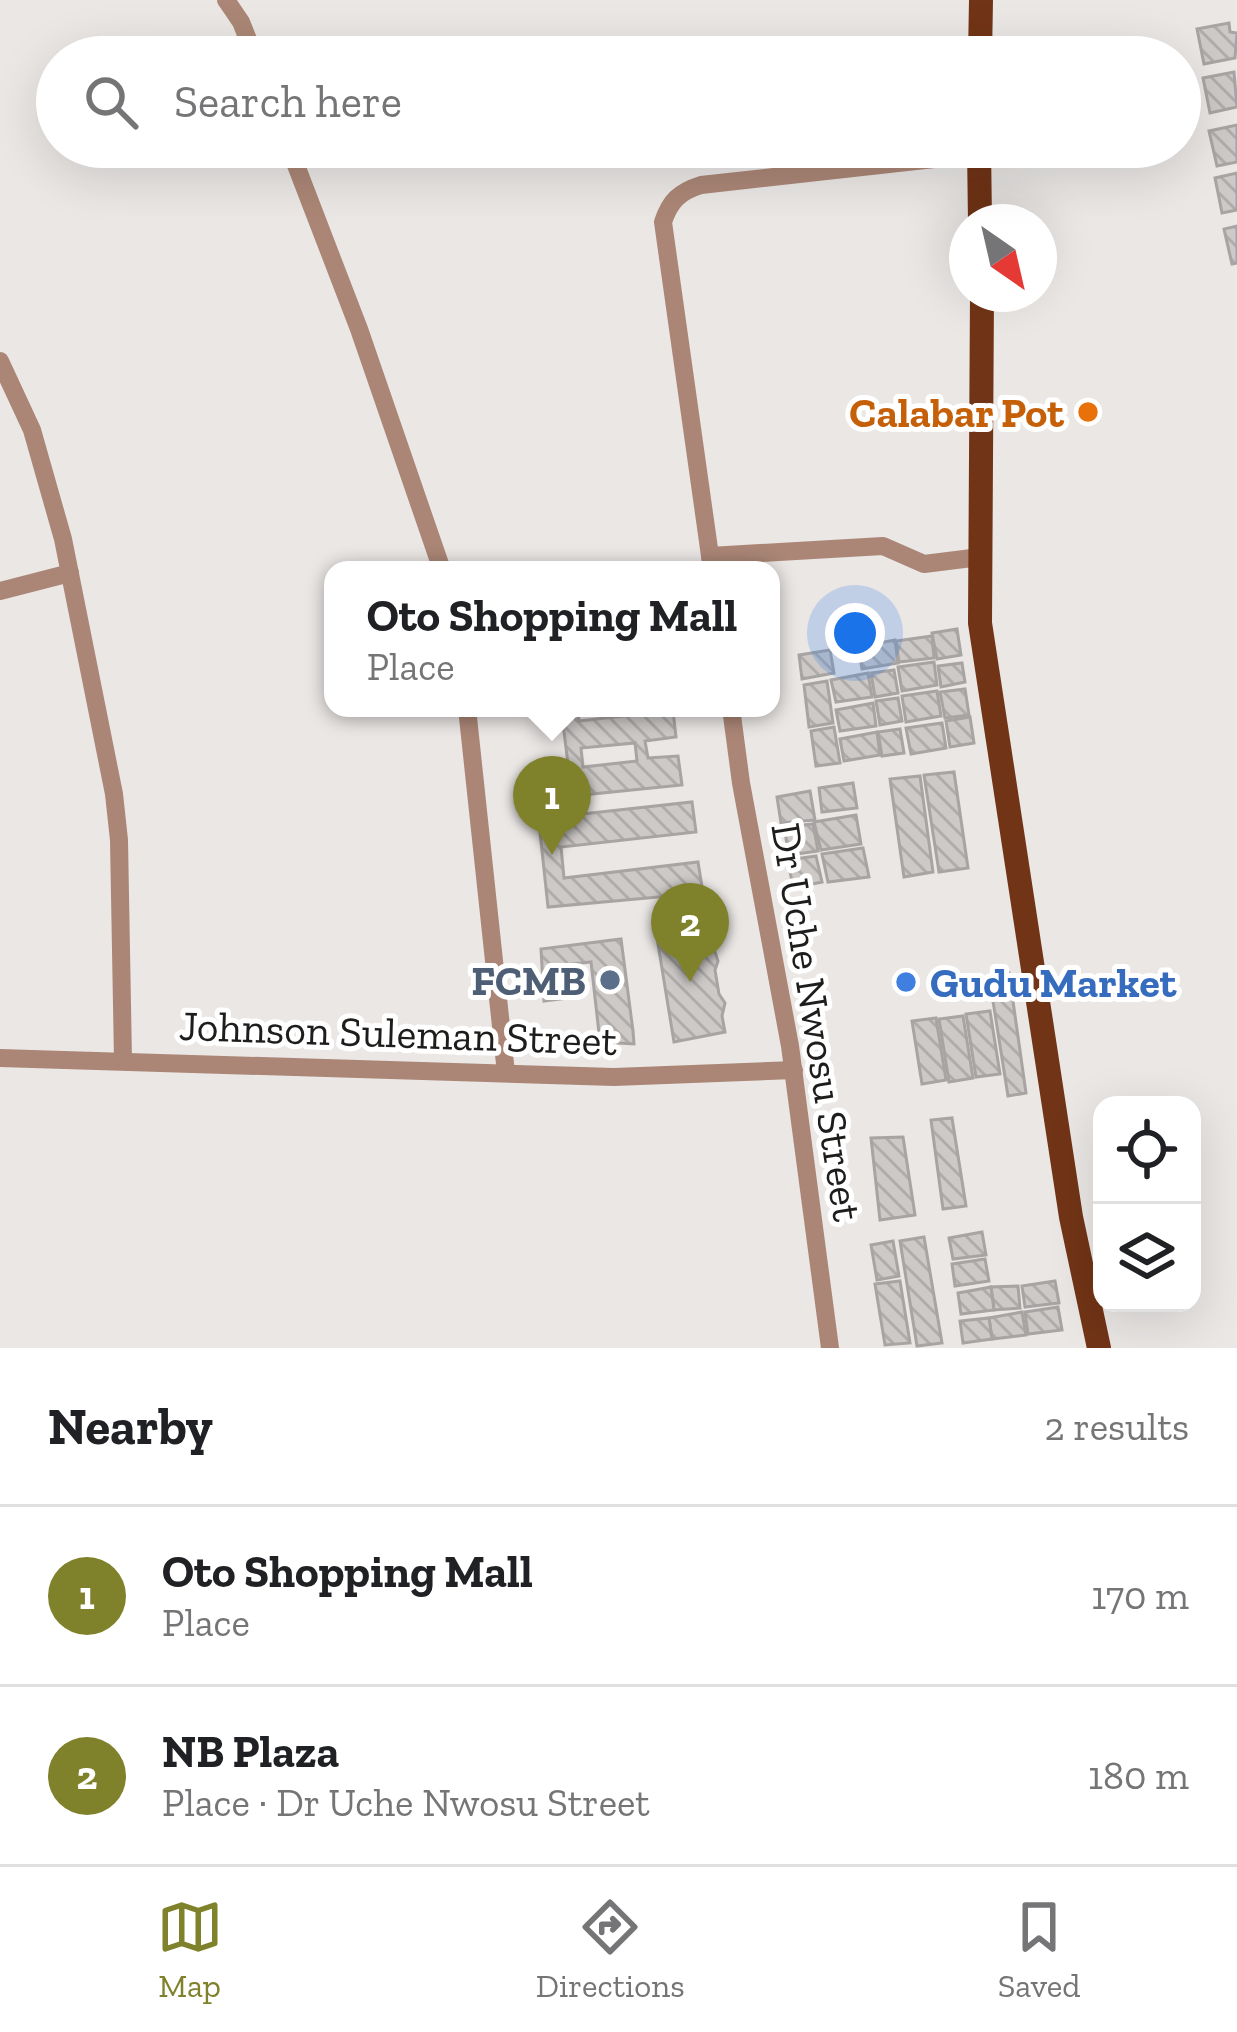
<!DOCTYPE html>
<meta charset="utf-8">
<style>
:root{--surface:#fff;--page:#f2f2f2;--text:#202124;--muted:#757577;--line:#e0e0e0;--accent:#7f812b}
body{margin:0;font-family:"Zilla Slab",serif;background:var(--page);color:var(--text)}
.controls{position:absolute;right:36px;bottom:36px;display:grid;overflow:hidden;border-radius:24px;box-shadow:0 12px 48px #0002}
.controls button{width:108px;height:108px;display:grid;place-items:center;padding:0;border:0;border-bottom:3px solid var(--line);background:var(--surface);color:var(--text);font:60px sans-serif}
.compass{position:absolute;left:949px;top:204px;width:108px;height:108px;border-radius:50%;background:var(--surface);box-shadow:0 12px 48px #0002;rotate:146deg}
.you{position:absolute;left:855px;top:633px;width:42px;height:42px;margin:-30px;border:9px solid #fff;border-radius:50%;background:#1a73e8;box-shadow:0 0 0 18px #1a73e833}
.badge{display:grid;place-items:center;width:78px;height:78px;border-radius:50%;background:var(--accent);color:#fff;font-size:39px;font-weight:700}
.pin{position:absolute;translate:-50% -99px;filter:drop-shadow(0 3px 6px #0008)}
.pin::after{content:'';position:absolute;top:63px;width:42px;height:36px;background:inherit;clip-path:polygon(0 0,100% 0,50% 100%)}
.popup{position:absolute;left:324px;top:561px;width:456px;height:156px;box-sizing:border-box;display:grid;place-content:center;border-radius:24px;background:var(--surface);filter:drop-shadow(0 3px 9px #0005);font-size:39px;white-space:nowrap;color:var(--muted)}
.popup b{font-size:45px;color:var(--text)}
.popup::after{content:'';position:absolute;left:50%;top:100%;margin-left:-24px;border:24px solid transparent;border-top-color:var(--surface)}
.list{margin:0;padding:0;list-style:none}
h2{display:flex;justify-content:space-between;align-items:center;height:156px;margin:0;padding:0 48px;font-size:51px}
h2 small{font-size:39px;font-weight:400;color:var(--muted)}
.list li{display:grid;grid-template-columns:78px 1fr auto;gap:36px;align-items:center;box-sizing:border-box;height:180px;padding:0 48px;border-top:3px solid var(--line)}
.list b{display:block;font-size:45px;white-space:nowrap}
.list p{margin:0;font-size:39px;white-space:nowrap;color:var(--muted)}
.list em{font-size:39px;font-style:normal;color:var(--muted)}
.icon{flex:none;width:66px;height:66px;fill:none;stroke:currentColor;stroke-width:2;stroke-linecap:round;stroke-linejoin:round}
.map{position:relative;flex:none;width:1237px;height:1348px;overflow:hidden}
.search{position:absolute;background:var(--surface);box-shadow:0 12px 48px #0002;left:36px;right:36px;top:36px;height:132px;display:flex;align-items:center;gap:30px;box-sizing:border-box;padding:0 42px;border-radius:66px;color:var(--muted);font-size:45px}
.sheet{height:516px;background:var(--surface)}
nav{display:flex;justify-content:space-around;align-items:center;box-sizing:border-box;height:168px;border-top:3px solid var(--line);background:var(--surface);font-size:33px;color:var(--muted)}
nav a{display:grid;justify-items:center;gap:6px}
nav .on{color:var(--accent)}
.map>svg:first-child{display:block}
</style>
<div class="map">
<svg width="1237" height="1348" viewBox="0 0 1237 1348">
<defs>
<pattern id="building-back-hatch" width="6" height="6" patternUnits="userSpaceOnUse" patternTransform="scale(3)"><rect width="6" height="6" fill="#ccc9c7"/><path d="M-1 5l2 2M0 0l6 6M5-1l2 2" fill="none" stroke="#afacaa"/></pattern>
</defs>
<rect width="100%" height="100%" fill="#eae7e5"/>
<g fill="url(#building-back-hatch)" stroke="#a8a4a3" stroke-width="3" fill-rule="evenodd">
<polygon points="1229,23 1230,32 1237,33 1235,58 1204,64 1197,29"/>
<polygon points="1234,72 1237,107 1210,113 1203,78"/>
<polygon points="1237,125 1237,162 1217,166 1209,131"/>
<polygon points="1237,173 1237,210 1222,213 1215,178"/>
<polygon points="1237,226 1237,263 1232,264 1224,229"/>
<polygon points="957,629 961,655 937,659 932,633"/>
<polygon points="932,636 934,658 899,662 896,641"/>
<polygon points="895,640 898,663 862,669 858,647"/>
<polygon points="830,650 834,673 802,679 799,655"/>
<polygon points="934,662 937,685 902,691 898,667"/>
<polygon points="962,663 965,682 941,687 938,666"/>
<polygon points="894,670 898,693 875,697 871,673"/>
<polygon points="868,673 872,697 836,702 831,680"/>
<polygon points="827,681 833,723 809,727 804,685"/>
<polygon points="965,689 969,715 945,718 940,692"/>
<polygon points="937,691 941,716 906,722 902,696"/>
<polygon points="898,698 902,721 880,725 876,701"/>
<polygon points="873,703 876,726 840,731 836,710"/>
<path d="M 561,708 L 577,708 L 579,721 L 632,715 L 631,708 L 642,708 L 642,713 L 673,711 L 676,737 L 645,741 L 648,758 L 678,756 L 682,785 L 572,796 ZM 635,743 L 637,761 L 583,767 L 581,748 Z"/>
<polygon points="970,717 974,743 950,747 946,721"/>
<polygon points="942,723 946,748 911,754 906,728"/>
<polygon points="834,727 840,763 816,766 811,731"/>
<polygon points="900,729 904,753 882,756 878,732"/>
<polygon points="877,732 880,755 844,761 840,739"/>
<polygon points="954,772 968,868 939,872 924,775"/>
<polygon points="920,776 933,872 904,877 890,779"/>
<polygon points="853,783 857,808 822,812 819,788"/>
<polygon points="810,791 815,820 781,823 777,797"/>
<polygon points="692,802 696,832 561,847 564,878 698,862 703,893 548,907 539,823 555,817"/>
<polygon points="856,815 861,844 821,850 814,822"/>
<polygon points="813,824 818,851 789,855 784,827"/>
<polygon points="863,848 869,877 828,882 822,854"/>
<polygon points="816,856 822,882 793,888 788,860"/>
<polygon points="709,934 718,961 715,970 719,994 725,1003 722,1016 725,1032 674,1042 657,938"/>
<polygon points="621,939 633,1031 634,1044 600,1042 591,962 572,964 576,997 544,1001 541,949"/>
<polygon points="1009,973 1026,1093 1008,1096 989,976"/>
<polygon points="990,1011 1000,1074 976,1077 966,1014"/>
<polygon points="963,1016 973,1078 949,1082 939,1019"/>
<polygon points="936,1018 946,1080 922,1084 912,1021"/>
<polygon points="952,1118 966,1206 943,1209 931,1120"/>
<polygon points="903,1137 915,1215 880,1220 871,1138"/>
<polygon points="982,1232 986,1255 953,1259 949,1238"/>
<polygon points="924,1237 942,1343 917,1346 900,1241"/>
<polygon points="893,1241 899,1276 877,1280 871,1245"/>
<polygon points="985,1259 989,1281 955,1286 952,1264"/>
<polygon points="900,1281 910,1343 885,1345 875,1284"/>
<polygon points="1055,1281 1059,1303 1025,1307 1022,1286"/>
<polygon points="1018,1286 1020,1308 994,1310 991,1287"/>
<polygon points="991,1287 994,1310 961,1314 958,1293"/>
<polygon points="1058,1307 1062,1330 1028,1334 1025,1312"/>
<polygon points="1022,1312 1026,1335 992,1339 989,1318"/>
<polygon points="989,1318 992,1339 963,1343 960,1321"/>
</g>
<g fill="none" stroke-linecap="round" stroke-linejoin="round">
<g stroke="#ab8676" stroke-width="18">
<polyline points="226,0 241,22 255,57"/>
<polyline points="289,147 359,329 442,570"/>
<polyline points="0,361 32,430 63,539 114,794 119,840 123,1060"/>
<polyline points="710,556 883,546 924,564 980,557"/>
<path d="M 712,570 L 663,222 C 670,201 679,192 701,185 L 979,154"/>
<polyline points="0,591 70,573"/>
<polyline points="467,708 506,1073"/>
<polyline points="731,708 741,783 790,1046 830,1348"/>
<polyline points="0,1058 614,1077 794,1070"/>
</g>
<g stroke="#723416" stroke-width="24">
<polyline points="980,57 981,0"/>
<polyline points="979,147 980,222"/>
<polyline points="982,294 980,623 1071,1217 1099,1348"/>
</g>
</g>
<circle fill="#e8710a" stroke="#fff" stroke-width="4.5" cx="1088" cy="412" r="12"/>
<circle fill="#5c6f8a" stroke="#fff" stroke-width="4.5" cx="610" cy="980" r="12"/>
<circle fill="#3f7fe0" stroke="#fff" stroke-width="4.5" cx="906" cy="982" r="12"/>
<g text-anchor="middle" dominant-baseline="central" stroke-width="10" stroke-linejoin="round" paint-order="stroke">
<g font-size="42" font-weight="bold" fill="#c56008" stroke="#fff" text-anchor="end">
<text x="1064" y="412">Calabar Pot</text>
</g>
<g font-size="42" font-weight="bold" fill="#4e5e75" stroke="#fff" text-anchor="end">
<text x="586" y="980">FCMB</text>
</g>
<g font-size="42" font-weight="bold" fill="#366cbe" stroke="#fff" text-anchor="start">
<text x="930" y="982">Gudu Market</text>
</g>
<g font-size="42" fill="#1e1d1c" stroke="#fff">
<text transform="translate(817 1022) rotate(81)">Dr Uche Nwosu Street</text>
<text transform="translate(398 1033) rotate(2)">Johnson Suleman Street</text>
</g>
</g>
</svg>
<div class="controls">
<button><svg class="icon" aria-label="locate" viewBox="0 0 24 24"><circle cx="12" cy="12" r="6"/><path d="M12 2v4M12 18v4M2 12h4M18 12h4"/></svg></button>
<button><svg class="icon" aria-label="layers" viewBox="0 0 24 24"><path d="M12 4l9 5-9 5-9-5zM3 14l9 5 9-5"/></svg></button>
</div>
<svg class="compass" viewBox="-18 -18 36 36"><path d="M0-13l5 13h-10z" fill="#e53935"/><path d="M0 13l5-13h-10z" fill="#757577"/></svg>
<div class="you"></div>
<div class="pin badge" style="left:552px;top:855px">1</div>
<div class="popup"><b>Oto Shopping Mall</b>Place</div>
<div class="pin badge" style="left:690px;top:982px">2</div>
<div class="search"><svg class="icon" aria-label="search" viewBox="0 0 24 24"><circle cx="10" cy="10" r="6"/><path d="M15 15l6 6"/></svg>Search here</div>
</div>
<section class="sheet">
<h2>Nearby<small>2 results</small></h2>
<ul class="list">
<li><span class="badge">1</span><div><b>Oto Shopping Mall</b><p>Place</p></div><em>170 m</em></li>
<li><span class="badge">2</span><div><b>NB Plaza</b><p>Place · Dr Uche Nwosu Street</p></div><em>180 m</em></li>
</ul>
</section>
<nav>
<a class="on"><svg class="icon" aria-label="map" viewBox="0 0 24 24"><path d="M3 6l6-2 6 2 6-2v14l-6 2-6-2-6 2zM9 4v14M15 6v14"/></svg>Map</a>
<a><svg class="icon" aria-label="directions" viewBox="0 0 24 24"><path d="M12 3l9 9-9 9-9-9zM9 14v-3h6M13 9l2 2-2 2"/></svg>Directions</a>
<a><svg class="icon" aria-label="saved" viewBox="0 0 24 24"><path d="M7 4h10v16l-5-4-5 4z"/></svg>Saved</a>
</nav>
